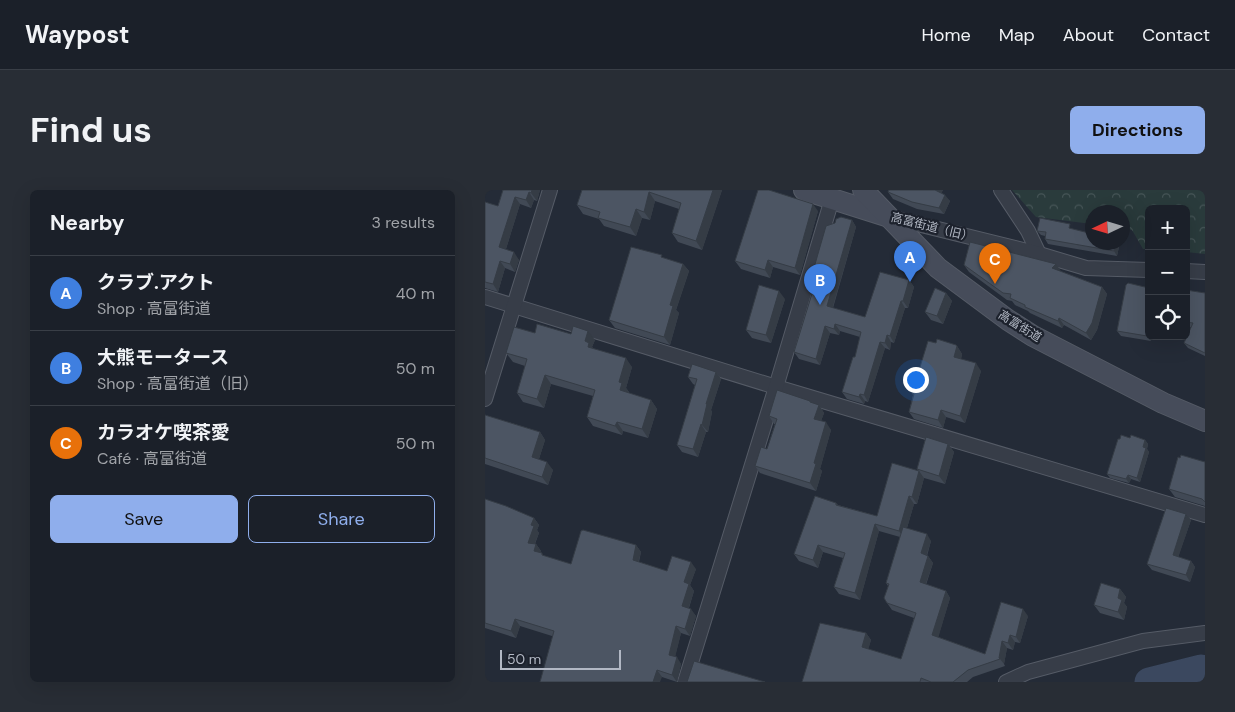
<!DOCTYPE html>
<meta charset="utf-8">
<style>
:root{--surface:#1b2029;--page:#282d35;--text:#f1f3f6;--muted:#a0a3a8;--line:#393e46;--accent:#8faeec}
body{margin:0;font-family:"DM Sans","Noto Sans JP",sans-serif;background:var(--page);color:var(--text)}
.controls{position:absolute;right:15px;top:15px;display:grid;overflow:hidden;border-radius:8px;box-shadow:0 5px 20px #0002}
.controls button{width:45px;height:45px;display:grid;place-items:center;padding:0;border:0;border-bottom:1px solid var(--line);background:var(--surface);color:var(--text);font:25px sans-serif}
.compass{position:absolute;left:600px;top:15px;width:45px;height:45px;border-radius:50%;background:var(--surface);box-shadow:0 5px 20px #0002;rotate:266deg}
.scale{position:absolute;left:15px;bottom:12px;width:121px;box-sizing:border-box;padding-left:5px;border:2px solid #b2b8c4;border-top:0;font-size:14px;line-height:18px;white-space:nowrap;color:#b2b8c4;-webkit-text-stroke:4px #1d222d;paint-order:stroke}
.you{position:absolute;left:430px;top:189px;width:18px;height:18px;margin:-12px;border:4px solid #fff;border-radius:50%;background:#1a73e8;box-shadow:0 0 0 8px #1a73e833}
.badge{display:grid;place-items:center;width:32px;height:32px;border-radius:50%;background:var(--accent);color:#fff;font-size:16px;font-weight:700}
.pin{position:absolute;translate:-50% -41px;filter:drop-shadow(0 1px 2px #0008)}
.pin::after{content:'';position:absolute;top:26px;width:18px;height:15px;background:inherit;clip-path:polygon(0 0,100% 0,50% 100%)}
.list{margin:0;padding:0;list-style:none}
h2{display:flex;justify-content:space-between;align-items:center;height:65px;margin:0;padding:0 20px;font-size:21px}
h2 small{font-size:16px;font-weight:400;color:var(--muted)}
.list li{display:grid;grid-template-columns:32px 1fr auto;gap:15px;align-items:center;box-sizing:border-box;height:75px;padding:0 20px;border-top:1px solid var(--line)}
.list b{display:block;font-size:19px;white-space:nowrap}
.list p{margin:0;font-size:16px;white-space:nowrap;color:var(--muted)}
.list em{font-size:16px;font-style:normal;color:var(--muted)}
.actions{display:flex;gap:10px;padding:15px 20px}
.actions a{flex:1;padding:11px 0;border:1px solid var(--accent);border-radius:8px;text-align:center;font-size:18px;color:var(--accent)}
.actions .main{background:var(--accent);color:#111}
.icon{flex:none;width:28px;height:28px;fill:none;stroke:currentColor;stroke-width:2;stroke-linecap:round;stroke-linejoin:round}
.map{position:relative;flex:none;width:720px;height:492px;overflow:hidden;border-radius:8px}
header{display:flex;align-items:center;gap:30px;box-sizing:border-box;height:70px;padding:0 25px;background:var(--surface);border-bottom:1px solid var(--line)}
header strong{font-size:24px}
nav{display:flex;gap:28px;margin-inline-start:auto;font-size:18px}
.intro{display:flex;align-items:center;justify-content:space-between;box-sizing:border-box;height:120px;padding:0 30px}
h1{margin:0;font-size:35px}
.button{padding:12px 22px;border-radius:8px;background:var(--accent);color:#111;font-size:18px;font-weight:700}
main{display:flex;gap:30px;padding:0 30px}
aside{flex:1;background:var(--surface);border-radius:8px;box-shadow:0 5px 20px #0002}
.map>svg:first-child{display:block}
</style>
<header>
<strong>Waypost</strong>
<nav><a>Home</a><a>Map</a><a>About</a><a>Contact</a></nav>
</header>
<div class="intro"><h1>Find us</h1><a class="button">Directions</a></div>
<main>
<aside>
<h2>Nearby<small>3 results</small></h2>
<ul class="list">
<li><span class="badge" style="background:#3f7fe0">A</span><div><b>クラブ.アクト</b><p>Shop · 高富街道</p></div><em>40 m</em></li>
<li><span class="badge" style="background:#3f7fe0">B</span><div><b>大熊モータース</b><p>Shop · 高富街道（旧）</p></div><em>50 m</em></li>
<li><span class="badge" style="background:#e8710a">C</span><div><b>カラオケ喫茶愛</b><p>Café · 高富街道</p></div><em>50 m</em></li>
</ul>
<div class="actions"><a class="main">Save</a><a>Share</a></div>
</aside>
<div class="map">
<svg width="720" height="492" viewBox="0 0 720 492">
<defs>
<pattern id="forest-crowns" width="20" height="18" patternUnits="userSpaceOnUse" patternTransform="scale(1.25)"><rect width="20" height="18" fill="#2a3b3c"/><path d="M2 6a3 3 0 1 1 6 0M12 15a3 3 0 1 1 6 0" fill="none" stroke="#465557"/></pattern>
</defs>
<rect width="100%" height="100%" fill="#242b37"/>
<polygon fill="url(#forest-crowns)" points="527,0 720,0 720,64 701,62 701,19 664,19 664,59 658,59 647,40 638,39 638,22 608,22 607,34 551,27"/>
<g fill="none" stroke-linecap="round" stroke-linejoin="round">
<polyline stroke="#3b485f" stroke-width="29" points="664,492 716,479 720,480"/>
<g stroke="#555b66" stroke-width="16">
<g id="street">
<polyline points="516,0 543,41 554,64"/>
<polyline points="404,27 554,64 601,78 664,80"/>
<polyline points="701,81 720,82"/>
<polyline points="0,107 291,197 720,325"/>
<polyline points="0,209 65,0"/>
<polyline points="200,492 291,197 347,9"/>
<polyline points="521,492 543,482 658,451 720,443"/>
</g>
</g>
<g stroke="#555b66" stroke-width="22">
<g id="secondary">
<polyline points="319,0 401,26"/>
<polyline points="378,0 453,78 523,130 548,146 678,213 720,231"/>
</g>
</g>
<use href="#street" stroke="#373d48" stroke-width="14"/>
<use href="#secondary" stroke="#464c5a" stroke-width="20"/>
</g>
<g fill="#414955">
<polygon points="18,0 55,0 52,11 49,10 46,18 35,14 21,59 34,70 30,82 20,78 13,102 0,98 0,12 13,16"/>
<polygon points="97,0 237,0 217,60 193,52 187,43 194,19 170,11 165,30 157,28 151,46 119,36 114,29 98,24 92,15"/>
<polygon points="404,0 458,0 456,3 465,11 459,24 432,19 408,9 403,2"/>
<polygon points="333,21 315,85 288,77 285,88 256,79 250,71"/>
<polygon points="367,30 371,37 348,118 380,127 424,90 429,97 423,118 420,118 409,153 406,152 405,160 400,158 383,212 380,211 379,214 362,209 357,202 370,167 375,147 355,141 354,145 345,143 335,175 314,169 309,162 328,101 324,95"/>
<polygon points="588,39 608,52 635,52 632,66 563,54 560,49 560,46 556,45 552,41"/>
<polygon points="179,68 198,74 204,81 191,120 194,123 185,155 130,138 124,130"/>
<polygon points="479,75 575,81 617,97 622,104 612,140 606,150 579,135 577,138 545,123 543,121 530,115 527,111 522,110 484,82"/>
<polygon points="641,95 666,151 636,146 632,141"/>
<polygon points="701,100 720,103 720,166 703,158 699,153 706,137 701,137"/>
<polygon points="461,103 467,111 458,134 446,130 440,122"/>
<polygon points="300,109 286,153 267,148 261,140"/>
<polygon points="50,143 86,144 110,150 107,157 109,159 147,177 141,198 144,202 143,203 166,210 172,219 163,248 138,241 137,245 108,236 102,227 108,206 66,194 59,218 38,212 32,203 40,176 28,172 21,163"/>
<polygon points="451,153 472,156 477,164 476,169 496,181 480,233 461,227 458,238 429,229 424,222 428,205 427,203"/>
<polygon points="231,182 236,189 226,220 227,222 223,242 221,242 213,267 197,262 192,255 210,195 208,194 203,187"/>
<polygon points="325,211 327,213 334,215 339,223 336,231 346,240 335,279 337,281 331,301 275,283 270,276 282,259 290,234 289,234 284,226"/>
<polygon points="0,225 55,242 60,250 54,269 68,280 63,295 0,274"/>
<polygon points="645,248 660,250 663,254 662,259 664,262 655,292 646,289 644,293 625,288 622,284 635,249"/>
<polygon points="463,254 469,262 460,294 439,288 432,314 429,314 422,338 446,351 442,366 443,366 448,373 441,395 461,401 465,408 453,447 500,464 543,426 535,453 530,452 528,460 522,458 519,474 520,476 488,487 482,492 317,492 381,443 386,450 383,459 416,469 429,428 407,420 402,413 403,396 401,393 415,347 394,341 375,410 354,404 349,397 358,368 338,362 333,378 314,371 309,364 351,313 353,315 392,326 433,280 432,279"/>
<polygon points="695,268 720,272 720,316 690,307 684,299"/>
<polygon points="0,309 49,328 54,335 52,340 54,343 50,354 51,354 56,361 55,362 59,366 86,374 151,355 156,362 154,372 182,381 211,379 205,395 209,401 204,418 211,426 205,446 196,443 190,466 196,474 192,492 177,487 67,446 35,436 31,448 0,438"/>
<polygon points="701,324 706,330 693,367 706,371 710,377 705,392 667,380 662,374"/>
<polygon points="635,399 641,407 639,413 642,417 639,430 615,423 609,415"/>
</g>
<g fill="#353c45">
<polygon points="47,0 55,0 52,11 46,3"/>
<polygon points="228,0 237,0 217,60 211,51"/>
<polygon points="450,0 458,0 455,7"/>
<polygon points="44,2 49,10 46,18 41,10"/>
<polygon points="164,2 170,11 165,30 159,22"/>
<polygon points="460,5 465,11 459,24 454,18"/>
<polygon points="30,7 35,14 19,65 14,57"/>
<polygon points="328,14 333,21 315,85 310,78"/>
<polygon points="151,19 157,28 151,46 145,37"/>
<polygon points="367,30 371,37 346,123 342,116"/>
<polygon points="630,52 635,52 632,66 629,61"/>
<polygon points="29,62 34,70 30,82 25,74"/>
<polygon points="283,70 288,77 285,88 280,80"/>
<polygon points="15,71 20,78 13,102 8,94"/>
<polygon points="198,74 204,81 191,120 194,123 185,155 179,147 185,115"/>
<polygon points="571,74 576,81 567,78"/>
<polygon points="424,90 429,97 423,118 418,111"/>
<polygon points="617,97 622,104 612,140 606,150 601,143"/>
<polygon points="294,101 300,109 286,153 281,145"/>
<polygon points="461,103 467,111 458,134 452,126"/>
<polygon points="416,111 420,118 409,153 405,146"/>
<polygon points="574,128 579,135 577,138 573,131"/>
<polygon points="350,134 355,141 354,145 349,139"/>
<polygon points="340,136 345,143 335,175 331,169"/>
<polygon points="664,139 664,146 667,146 666,151 662,146"/>
<polygon points="103,141 110,150 107,157 111,162 103,157 100,151"/>
<polygon points="402,145 406,152 405,160 400,153"/>
<polygon points="395,152 400,158 383,212 379,205"/>
<polygon points="472,156 477,164 475,174 469,167"/>
<polygon points="141,168 147,177 141,198 144,202 142,209 135,200 134,192"/>
<polygon points="491,173 496,181 480,233 475,226"/>
<polygon points="231,182 236,189 226,220 227,222 223,242 217,235 221,214"/>
<polygon points="60,185 66,194 59,218 52,209"/>
<polygon points="375,204 380,211 379,214 374,207"/>
<polygon points="166,210 172,219 163,248 157,239"/>
<polygon points="334,215 339,223 334,236 329,229"/>
<polygon points="456,220 461,227 458,238 453,230"/>
<polygon points="132,232 138,241 137,245 130,236"/>
<polygon points="341,232 346,240 335,279 337,281 331,301 325,293 329,273"/>
<polygon points="216,234 221,242 213,267 208,259"/>
<polygon points="55,242 60,250 52,275 47,267"/>
<polygon points="660,250 663,254 662,259 664,262 655,292 652,288"/>
<polygon points="463,254 469,262 460,294 454,286"/>
<polygon points="62,272 68,280 63,295 57,287"/>
<polygon points="434,281 439,288 432,314 427,307"/>
<polygon points="643,285 646,289 644,293 641,289"/>
<polygon points="424,306 429,314 419,348 414,341"/>
<polygon points="701,324 706,330 692,371 688,365"/>
<polygon points="49,328 54,335 52,340 54,343 47,360 43,353 46,335"/>
<polygon points="390,334 394,341 375,410 370,403"/>
<polygon points="442,344 446,351 440,370 436,363"/>
<polygon points="51,354 56,361 54,368 49,361"/>
<polygon points="151,355 156,362 152,377 148,370"/>
<polygon points="333,355 338,362 333,378 328,370"/>
<polygon points="443,366 448,373 439,399 435,392"/>
<polygon points="706,371 710,377 705,392 701,385"/>
<polygon points="206,372 211,379 205,395 209,401 202,423 197,416 199,392"/>
<polygon points="635,399 641,407 639,413 642,417 639,430 633,422 633,408"/>
<polygon points="461,401 465,408 452,452 447,445"/>
<polygon points="206,419 211,426 205,446 200,439"/>
<polygon points="538,419 543,426 535,453 531,447"/>
<polygon points="30,429 35,436 31,448 26,441"/>
<polygon points="191,436 196,443 189,472 184,465"/>
<polygon points="381,443 386,450 382,464 377,457"/>
<polygon points="525,445 530,452 528,460 523,453"/>
<polygon points="517,451 522,458 519,474 515,469 514,468"/>
<polygon points="192,467 196,474 192,492 187,485"/>
<polygon points="172,480 177,487 175,492 168,492"/>
</g>
<g fill="#4c5563" stroke="#353c45">
<polygon points="18,0 47,0 46,3 44,2 41,10 30,7 14,57 29,62 25,74 15,71 8,94 0,92 0,12 13,16"/>
<polygon points="97,0 228,0 211,51 187,43 196,13 164,2 159,22 151,19 145,37 113,28 115,22 92,15"/>
<polygon points="273,0 284,0 328,14 310,78 283,70 280,80 250,71"/>
<polygon points="404,0 450,0 460,5 454,18 427,12 403,2"/>
<polygon points="356,27 367,30 342,116 380,127 395,82 424,90 418,111 416,111 405,146 402,145 400,153 395,152 379,205 375,204 374,207 357,202 368,167 370,167 376,142 350,134 349,139 340,136 331,169 309,162 329,97 324,95 341,36 350,33 351,29"/>
<polygon points="555,28 585,34 584,38 608,44 608,52 630,52 629,61 560,49 561,42 552,41"/>
<polygon points="485,52 571,74 567,78 617,97 607,133 601,143 574,128 573,131 540,117 540,115 525,108 526,104 518,103 479,75"/>
<polygon points="146,57 177,65 176,67 198,74 185,115 188,116 179,147 124,130"/>
<polygon points="643,93 664,98 664,139 662,146 632,141 641,95"/>
<polygon points="274,95 294,101 281,145 261,140"/>
<polygon points="450,98 461,103 452,126 440,122"/>
<polygon points="701,100 720,103 720,163 699,153 708,133 701,132"/>
<polygon points="52,134 86,144 88,136 103,141 100,151 104,153 103,157 141,168 134,192 137,193 135,200 166,210 157,239 132,232 130,236 102,227 110,200 60,185 52,209 32,203 42,169 21,163 29,137 50,143"/>
<polygon points="452,149 471,155 472,156 469,167 491,173 475,226 456,220 453,230 424,222 429,204 427,203 443,151 451,153"/>
<polygon points="207,174 231,182 221,214 222,214 217,235 216,234 208,259 192,255 212,189 203,187"/>
<polygon points="292,200 325,211 325,212 334,215 329,229 341,232 329,273 331,274 325,293 270,276 276,257 282,259 292,229 284,226"/>
<polygon points="0,225 55,242 47,267 62,272 57,287 0,268"/>
<polygon points="636,245 645,248 646,245 660,250 658,257 661,258 652,288 643,285 641,289 622,284 633,249 635,249"/>
<polygon points="441,247 463,254 454,286 432,279"/>
<polygon points="696,265 720,272 720,312 717,309 684,299 693,267 695,268"/>
<polygon points="407,273 434,281 427,307 424,306 414,341 390,334 370,403 349,397 360,363 333,355 328,370 309,364 330,306 351,313 351,315 392,326"/>
<polygon points="0,309 21,316 49,328 46,335 49,336 43,353 51,354 49,361 57,363 57,365 86,374 96,341 98,340 151,355 148,370 182,381 187,366 206,372 199,392 204,394 197,416 206,419 200,439 191,436 184,465 192,467 187,485 172,480 168,492 55,492 69,441 30,429 26,441 0,433"/>
<polygon points="681,318 701,324 688,365 706,371 701,385 662,374"/>
<polygon points="418,337 442,344 436,363 443,366 435,392 461,401 447,445 500,464 516,412 538,419 531,447 525,445 523,453 517,451 514,468 515,469 483,480 468,492 446,492 436,488 435,492 317,492 335,433 381,443 377,457 416,469 431,423 402,413 399,408 404,394 401,393"/>
<polygon points="616,393 635,399 633,408 637,410 633,422 609,415"/>
<polygon points="209,471 280,492 202,492"/>
</g>
<g text-anchor="middle" dominant-baseline="central" stroke-width="4.5" stroke-linejoin="round" paint-order="stroke">
<g font-size="12" fill="#b2b8c4" stroke="#1d222d">
<text transform="translate(447 37) rotate(14)">高富街道（旧）</text>
<text transform="translate(535 136) rotate(32)">高富街道</text>
</g>
</g>
</svg>
<div class="controls">
<button>+</button>
<button>−</button>
<button><svg class="icon" aria-label="locate" viewBox="0 0 24 24"><circle cx="12" cy="12" r="6"/><path d="M12 2v4M12 18v4M2 12h4M18 12h4"/></svg></button>
</div>
<svg class="compass" viewBox="-18 -18 36 36"><path d="M0-13l5 13h-10z" fill="#e53935"/><path d="M0 13l5-13h-10z" fill="#a0a3a8"/></svg>
<div class="scale">50 m</div>
<div class="you"></div>
<div class="pin badge" style="left:425px;top:92px;background:#3f7fe0">A</div>
<div class="pin badge" style="left:335px;top:115px;background:#3f7fe0">B</div>
<div class="pin badge" style="left:510px;top:94px;background:#e8710a">C</div>
</div>
</main>
